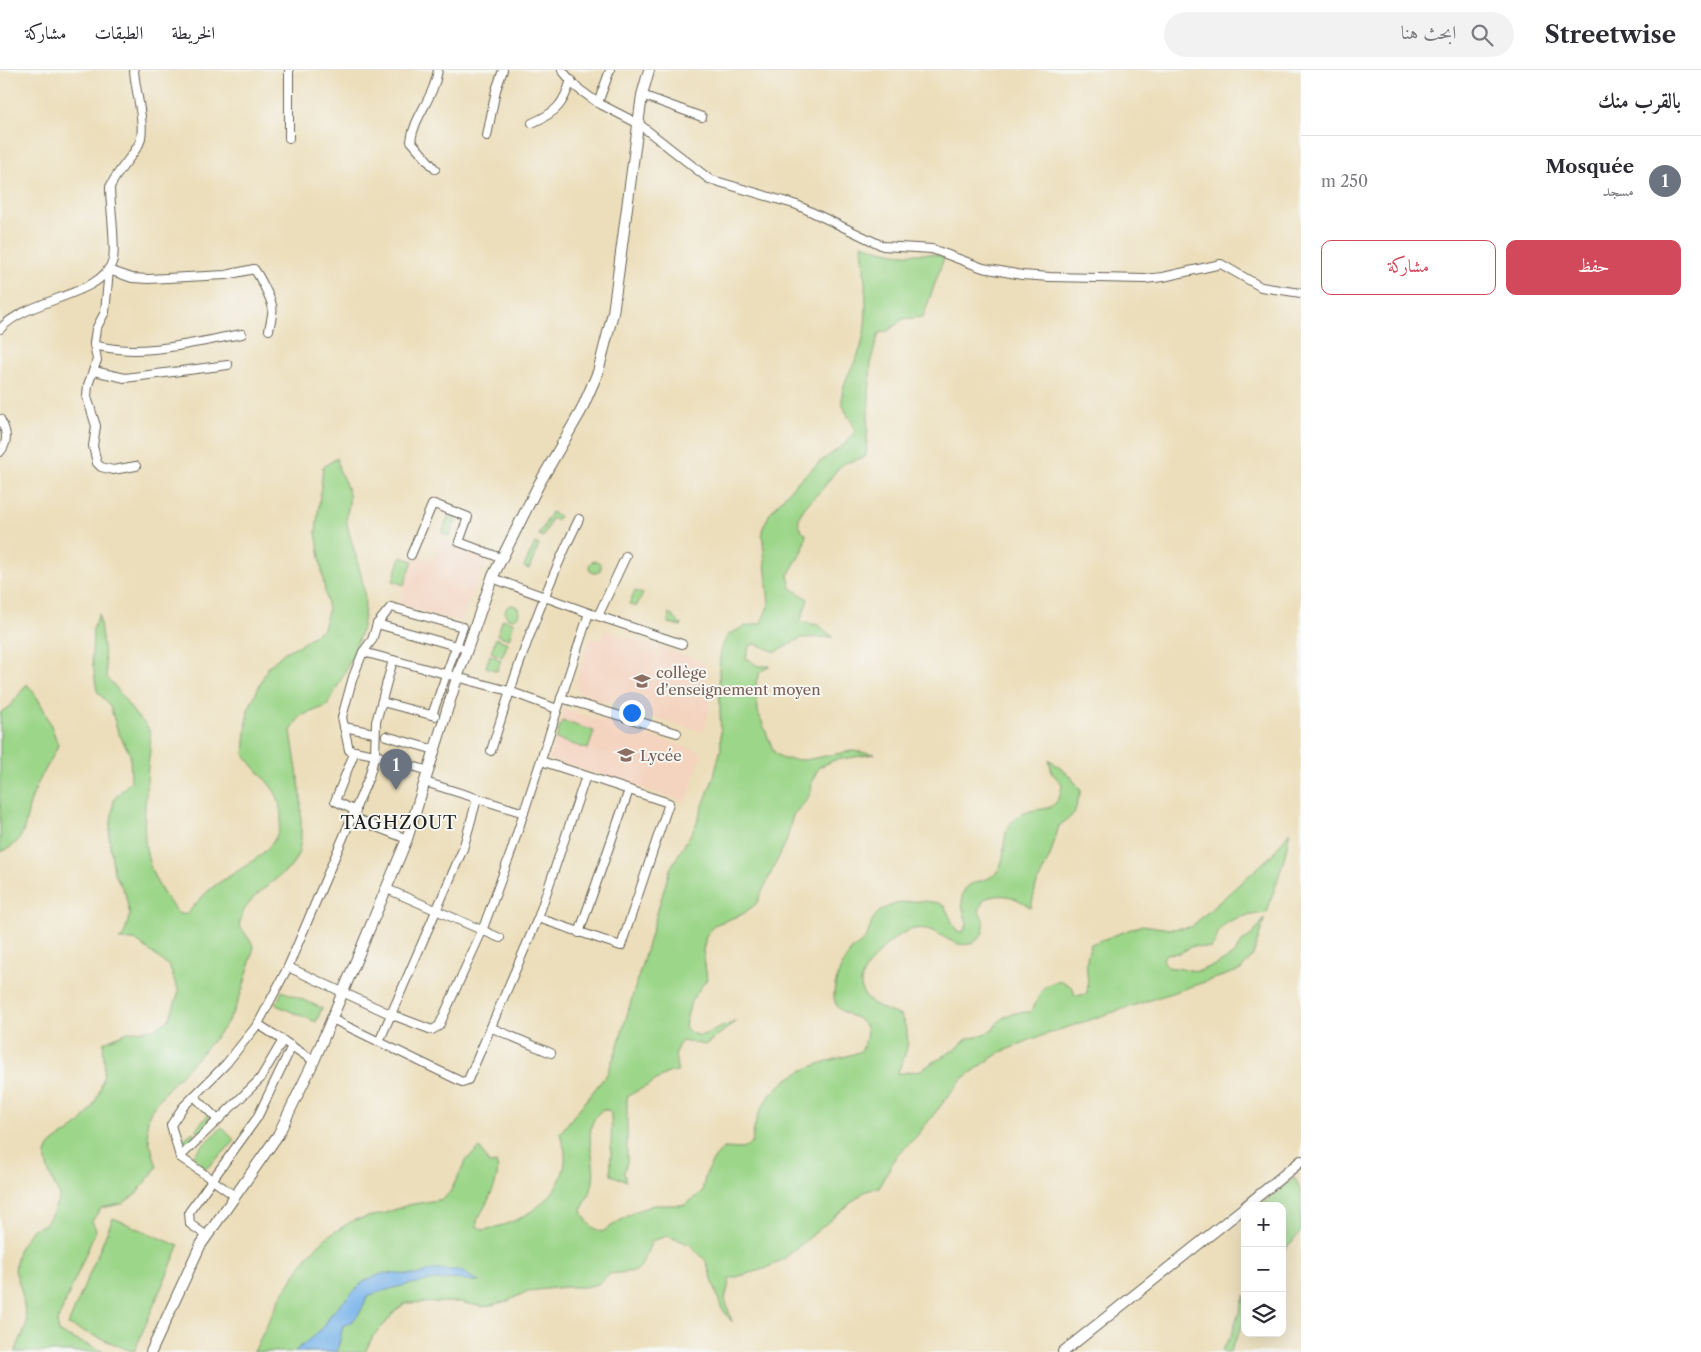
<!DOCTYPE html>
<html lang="ar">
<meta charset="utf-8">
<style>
:root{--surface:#fff;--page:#f2f2f3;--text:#2b2b33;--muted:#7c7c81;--line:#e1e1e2;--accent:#d1495b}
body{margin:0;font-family:"Libre Caslon Text",Amiri,serif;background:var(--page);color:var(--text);direction:rtl}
.controls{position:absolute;right:15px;bottom:15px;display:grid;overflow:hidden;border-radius:10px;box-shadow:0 5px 20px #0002}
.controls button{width:45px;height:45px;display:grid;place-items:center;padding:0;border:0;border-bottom:1px solid var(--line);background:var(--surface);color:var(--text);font:25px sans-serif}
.you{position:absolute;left:631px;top:642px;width:18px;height:18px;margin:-12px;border:4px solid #fff;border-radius:50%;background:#1a73e8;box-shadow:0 0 0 8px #1a73e833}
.badge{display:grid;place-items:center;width:32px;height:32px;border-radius:50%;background:var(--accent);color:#fff;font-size:16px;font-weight:700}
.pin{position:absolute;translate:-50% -41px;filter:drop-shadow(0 1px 2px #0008)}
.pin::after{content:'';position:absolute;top:26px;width:18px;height:15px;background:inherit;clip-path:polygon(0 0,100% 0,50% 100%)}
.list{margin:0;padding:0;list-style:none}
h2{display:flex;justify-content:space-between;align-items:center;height:65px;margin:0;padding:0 20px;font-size:21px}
h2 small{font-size:16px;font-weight:400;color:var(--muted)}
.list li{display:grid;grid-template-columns:32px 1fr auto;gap:15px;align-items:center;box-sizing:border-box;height:90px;padding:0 20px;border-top:1px solid var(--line)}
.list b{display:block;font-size:19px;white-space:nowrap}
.list p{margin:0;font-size:16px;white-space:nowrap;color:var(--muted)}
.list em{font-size:16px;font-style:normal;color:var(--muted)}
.actions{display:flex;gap:10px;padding:15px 20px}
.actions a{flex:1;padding:11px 0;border:1px solid var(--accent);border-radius:10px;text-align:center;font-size:18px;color:var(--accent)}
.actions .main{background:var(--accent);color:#fff}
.icon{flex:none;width:28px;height:28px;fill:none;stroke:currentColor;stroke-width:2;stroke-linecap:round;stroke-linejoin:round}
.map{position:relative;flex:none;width:1301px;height:1282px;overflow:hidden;direction:ltr}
header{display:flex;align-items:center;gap:30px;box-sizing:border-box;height:70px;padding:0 25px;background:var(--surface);border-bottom:1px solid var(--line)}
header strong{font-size:24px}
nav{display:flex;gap:28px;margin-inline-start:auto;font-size:18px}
.search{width:350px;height:45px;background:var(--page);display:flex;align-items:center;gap:12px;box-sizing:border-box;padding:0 18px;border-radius:28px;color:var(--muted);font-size:19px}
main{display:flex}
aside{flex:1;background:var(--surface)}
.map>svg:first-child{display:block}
</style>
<header>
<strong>Streetwise</strong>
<div class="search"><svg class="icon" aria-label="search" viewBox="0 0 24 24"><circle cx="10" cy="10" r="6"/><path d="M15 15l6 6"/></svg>ابحث هنا</div>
<nav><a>الخريطة</a><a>الطبقات</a><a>مشاركة</a></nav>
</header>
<main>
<aside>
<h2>بالقرب منك<small></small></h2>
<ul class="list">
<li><span class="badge" style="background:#6b7280">1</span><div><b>Mosquée</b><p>مسجد</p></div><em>250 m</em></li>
</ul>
<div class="actions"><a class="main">حفظ</a><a>مشاركة</a></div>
</aside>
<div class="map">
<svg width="1301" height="1282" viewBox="0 0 1301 1282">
<rect width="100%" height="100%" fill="#f6f6f2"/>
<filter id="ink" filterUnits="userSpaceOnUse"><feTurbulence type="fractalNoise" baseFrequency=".02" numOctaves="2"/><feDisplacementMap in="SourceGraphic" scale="10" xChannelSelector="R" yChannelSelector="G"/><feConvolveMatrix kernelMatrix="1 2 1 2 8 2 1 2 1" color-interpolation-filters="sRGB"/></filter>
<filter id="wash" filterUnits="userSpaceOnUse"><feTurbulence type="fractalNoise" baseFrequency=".0096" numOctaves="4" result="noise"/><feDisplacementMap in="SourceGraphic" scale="20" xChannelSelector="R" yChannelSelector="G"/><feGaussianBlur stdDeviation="1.12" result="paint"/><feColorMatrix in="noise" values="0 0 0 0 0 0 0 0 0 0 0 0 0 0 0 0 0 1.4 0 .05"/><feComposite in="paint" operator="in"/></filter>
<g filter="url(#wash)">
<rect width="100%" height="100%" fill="#ecdeba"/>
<g fill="#f4d3bf">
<polygon points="442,468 488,488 460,552 398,535 404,517 391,512 401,485 414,490 416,484 432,490"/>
<polygon points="605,560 705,592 710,636 704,662 644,645 626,638 624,634 619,636 587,627 588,623 585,622 580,624 575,614 590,568 601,571"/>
<polygon points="564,639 702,682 687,732 549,689"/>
</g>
<g fill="#9cd689" stroke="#5c7952">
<path d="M 862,174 C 876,179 889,183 905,184 C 919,185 931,181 944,188 L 923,247 L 903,249 L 888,261 L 879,263 L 871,290 L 866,386 C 859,391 847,390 841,396 C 834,402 829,411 823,418 C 812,431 786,449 806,464 L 803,480 L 788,505 L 791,518 L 808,529 L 800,552 L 818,555 L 833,567 L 801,568 L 776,582 L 756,574 L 749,576 L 746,588 L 758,596 L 770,596 L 760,602 L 756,612 L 758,642 L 774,682 L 783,689 L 805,690 L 852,681 L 875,684 L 835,690 L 819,697 L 812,711 L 811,722 L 806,731 L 793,745 L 786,772 L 756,834 L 743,844 L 714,855 L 706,866 L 703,881 L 707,909 L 691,931 L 685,956 L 689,962 L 700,966 L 737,951 L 705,975 L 682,971 C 673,980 675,989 678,1001 C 662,1003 661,1008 649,1015 C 641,1019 634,1022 627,1027 L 627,1092 L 624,1103 L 626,1111 L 611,1105 C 610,1093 613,1046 610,1041 L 603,1039 C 579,1057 597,1087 593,1111 C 592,1122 585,1130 582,1141 C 586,1151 591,1158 602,1162 L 634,1142 L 653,1135 L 685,1135 L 702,1122 C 705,1103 710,1091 724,1078 L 742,1079 L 752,1073 C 755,1028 786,1003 828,991 C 839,988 849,986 861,981 C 883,938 835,955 834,926 C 834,911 842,894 850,882 C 853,877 860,874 864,870 C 870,863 870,852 876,845 C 889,830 927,828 944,835 L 957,862 L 963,862 L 967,854 C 965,845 960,833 963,823 C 967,809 989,813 997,802 C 1010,784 997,766 1015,749 C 1035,731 1058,751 1062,714 L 1052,703 L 1049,689 L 1069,705 L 1081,720 L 1074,744 L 1059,756 L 1050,786 L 1036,816 L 1031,838 C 1015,826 1003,822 984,829 L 979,841 C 986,853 987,866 972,873 C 958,879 944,866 933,861 C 908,850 882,877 869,895 C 863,902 858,914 863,923 C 870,936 888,941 901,946 C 913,971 907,980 897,1004 L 921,1000 L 957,978 L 968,968 L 977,967 L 993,960 C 1001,944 1013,942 1030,942 C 1043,926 1036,914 1062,911 L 1073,918 L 1075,926 L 1087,924 C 1090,903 1082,897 1091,874 L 1142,855 L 1170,859 L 1191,857 L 1272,785 L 1290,761 L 1284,789 L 1267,843 C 1252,845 1228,846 1219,861 C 1216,867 1217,872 1211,878 L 1193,876 L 1180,883 L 1166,884 L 1162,890 L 1167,897 L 1198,901 L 1218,894 L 1234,884 L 1242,872 L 1253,864 L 1265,848 L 1253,885 L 1241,900 L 1032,969 L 999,983 L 961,1010 L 916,1067 L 896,1086 L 879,1117 L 864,1122 L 785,1188 L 767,1198 L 730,1209 L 725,1229 L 732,1252 L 721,1237 L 706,1191 L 689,1174 L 667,1166 L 652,1171 L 641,1196 L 636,1201 L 609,1204 L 598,1214 L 584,1217 L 564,1217 L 528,1221 L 508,1231 L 483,1237 L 459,1232 L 406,1233 L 395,1241 L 385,1254 L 373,1266 L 365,1282 L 254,1282 L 280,1228 L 309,1184 L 328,1166 L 354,1150 L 382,1144 L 408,1135 L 443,1129 L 450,1122 L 467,1089 L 480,1078 L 489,1094 L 496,1093 C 503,1108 484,1137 477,1151 L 477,1156 L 482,1160 C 520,1155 569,1126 565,1082 C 564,1076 561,1069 560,1063 L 607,1004 L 617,979 L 670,799 L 696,755 L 714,706 L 721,678 L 719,601 L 721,578 L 728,565 L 743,557 L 761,553 L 769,534 L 762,460 L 770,443 L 796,413 L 820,392 L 845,374 L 856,361 C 852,350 841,339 842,326 C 843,308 858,291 862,273 C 870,240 864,207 862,174 Z"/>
<path d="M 337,388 C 338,404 346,410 349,424 C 351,433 345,445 347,454 C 352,477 361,498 364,521 C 370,560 345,602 327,636 L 300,646 L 291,661 L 301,727 L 301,769 L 299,782 L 291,797 L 255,826 L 244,840 L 239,855 L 254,876 C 247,904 242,930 226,954 C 211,977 152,1029 148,1048 C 145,1065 153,1081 157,1097 L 136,1124 L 122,1134 L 101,1138 L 92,1151 L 96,1160 L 57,1252 L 59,1263 L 105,1282 L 15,1282 L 27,1254 L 22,1223 L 15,1200 L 18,1180 L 32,1159 L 44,1155 L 52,1144 L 60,1126 C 22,1056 70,1083 95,1032 C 99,1024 103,1011 104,1002 C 106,992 102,982 104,972 L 128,962 L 153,959 L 169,950 L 179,922 L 169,896 L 135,870 L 119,870 L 124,865 L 130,845 L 125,823 L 114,803 L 109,767 L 114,729 L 131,711 L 130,684 L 118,662 L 110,636 L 97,621 L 92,589 L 93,559 L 99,544 L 107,608 C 119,619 125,631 135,644 C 138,649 146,653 148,658 C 153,668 149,686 148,696 C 144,759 135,793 179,844 L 187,844 C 197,832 206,821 220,812 C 252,791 294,774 277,726 C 273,716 251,695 244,684 L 248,640 L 268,597 L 285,582 L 300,575 L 323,559 L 328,541 L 316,462 L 323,397 Z"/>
<polygon points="551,442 559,446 557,450 552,448 543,467 539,465"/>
<polygon points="449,445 457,448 449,466 442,463"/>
<polygon points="535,473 539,475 529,499 524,497"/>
<polygon points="401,487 413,491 404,515 393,511"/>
<circle cx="595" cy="497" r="6"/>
<polygon points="635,521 643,524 636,537 629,534"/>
<circle cx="512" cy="542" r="7"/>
<polygon points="669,543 682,555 681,556 668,553"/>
<polygon points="503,549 514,553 509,569 497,565"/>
<polygon points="496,568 508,573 502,587 491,582"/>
<polygon points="490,585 501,590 497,601 486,597"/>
<path d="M 27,614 C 42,631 51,654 58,675 C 51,692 39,708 33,725 C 23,749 30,772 0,782 L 0,643 L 10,636 Z"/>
<polygon points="562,651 594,661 588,679 556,669"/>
<polygon points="282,921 322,938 316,952 276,935"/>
<polygon points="208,1045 212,1050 200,1063 196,1059"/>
<polygon points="222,1057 235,1071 206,1099 193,1085"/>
<polygon points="193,1062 196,1065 182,1079 179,1073"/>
<polygon points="1295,1108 1301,1122 1301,1162 1282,1182 1282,1136 1263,1134"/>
<polygon points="113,1148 179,1176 134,1282 68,1255"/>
<polygon points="1245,1225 1245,1250 1230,1282 1221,1282 1231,1266"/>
</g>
<path fill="#79b4eb" stroke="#4a6884" d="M 433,1200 L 459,1200 L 480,1212 C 441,1205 404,1214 367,1226 C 363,1239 357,1251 343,1256 L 337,1282 L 294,1282 L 324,1257 L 331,1244 L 364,1211 L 384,1203 L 416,1205 Z"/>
</g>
<g filter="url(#ink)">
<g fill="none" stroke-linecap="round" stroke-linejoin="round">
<g stroke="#656053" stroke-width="10">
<g id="minor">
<polyline points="289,0 289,68"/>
<polyline points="562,0 576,17 598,33 639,54 709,109 797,135 883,176 932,179 983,198 1022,205 1050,207 1145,209 1163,207 1221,194 1261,217 1301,223"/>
<polyline points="642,25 702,47"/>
<polyline points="598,33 610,0"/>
<path d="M 532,53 C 557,42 563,35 571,10"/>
<polyline points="487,66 496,20 503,0"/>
<path d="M 435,99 L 411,71 C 414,46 434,28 438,0"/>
<path d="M 0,259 C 29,227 104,227 113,189 C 116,175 110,135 110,117 C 117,101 130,90 139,74 C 147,58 135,20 134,0"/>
<path d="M 94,275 C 142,288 195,272 242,264"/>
<polyline points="94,301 125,308 228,295"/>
<path d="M 0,349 C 7,361 9,372 0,382"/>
<path d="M 136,396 L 113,400 L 101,397 L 97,393 L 93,376 L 96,356 L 87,327 L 88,315 L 97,290 L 94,273 L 96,259 L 105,242 L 109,200 L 132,208 L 148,209 L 226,205 L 254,199 C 259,205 270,227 272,235 C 274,242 270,253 269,260"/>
<polyline points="411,485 432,435 434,434 468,447 459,472 501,488"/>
<polyline points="589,543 682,574"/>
<polyline points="598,546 626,486"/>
<polyline points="377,554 467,579"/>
<polyline points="363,582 509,621 557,639"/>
<polyline points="561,628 677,663"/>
<polyline points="382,632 435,646"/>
<polyline points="344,657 374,663"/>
<polyline points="386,666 435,680"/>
<polyline points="355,681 335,731 356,741"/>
<path d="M 491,681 C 515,602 542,524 579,449"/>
<polyline points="429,701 375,685 349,680 342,647 353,607 363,582 372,570 377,554 391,537 463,557 432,645"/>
<polyline points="425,712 524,743"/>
<polyline points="354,748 407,769"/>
<polyline points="387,819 500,868"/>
<polyline points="538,848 621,876 669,733 541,691"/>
<polyline points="579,863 629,720"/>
<polyline points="288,897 390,944 432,960 439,956 482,861 510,785 589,543 492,508"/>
<polyline points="332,949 462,1012 468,1010 538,848 586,706"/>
<polyline points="258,954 314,991"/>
<polyline points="492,958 551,983"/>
<polyline points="379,972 463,779 477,729"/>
<polyline points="194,1026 218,1050"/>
<polyline points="180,1087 260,1009 283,970"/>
<polyline points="235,1126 180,1087 171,1055 183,1037 226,994 258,954 288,897 369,707 375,685 376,652 393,590"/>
<polyline points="207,1166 190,1154 189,1142 257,1048 292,976"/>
</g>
</g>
<g stroke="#656053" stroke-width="12">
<g id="major">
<polyline points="1246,1136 1301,1091"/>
<polyline points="151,1282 200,1176 278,1065 314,991 407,769 457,608 492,508 539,414 581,341 598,302 613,243 642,25 649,0"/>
<polyline points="1063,1282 1245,1137"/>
</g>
</g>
<use href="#minor" stroke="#fff" stroke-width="8"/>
<use href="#major" stroke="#fff" stroke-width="10"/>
</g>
</g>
<defs>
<g id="school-bare" transform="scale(1.35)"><path d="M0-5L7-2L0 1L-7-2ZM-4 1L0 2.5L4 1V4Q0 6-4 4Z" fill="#8d6e63" stroke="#f6f6f2" stroke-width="2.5" paint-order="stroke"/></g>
<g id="university-bare" transform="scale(1.35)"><path d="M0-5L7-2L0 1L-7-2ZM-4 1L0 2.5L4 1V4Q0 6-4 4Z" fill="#8d6e63" stroke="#f6f6f2" stroke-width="2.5" paint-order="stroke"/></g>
</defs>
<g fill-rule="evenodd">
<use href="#school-bare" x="642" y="611"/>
<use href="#university-bare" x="626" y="685"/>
</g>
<g text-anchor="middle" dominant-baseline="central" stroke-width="4" stroke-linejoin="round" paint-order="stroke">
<g font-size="15" fill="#785e54" stroke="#f6f6f2" text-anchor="start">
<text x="656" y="602">collège<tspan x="656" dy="17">d'enseignement moyen</tspan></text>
<text x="640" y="685">Lycée</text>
</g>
<g font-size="18" letter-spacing="1" fill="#1c1c1c" stroke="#f6f6f2">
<text x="399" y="753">TAGHZOUT</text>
</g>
</g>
</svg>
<div class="controls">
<button>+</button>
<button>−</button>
<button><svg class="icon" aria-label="layers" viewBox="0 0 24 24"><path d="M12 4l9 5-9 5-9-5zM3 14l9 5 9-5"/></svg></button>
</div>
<div class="you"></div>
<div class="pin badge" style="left:396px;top:720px;background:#6b7280">1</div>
</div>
</main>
